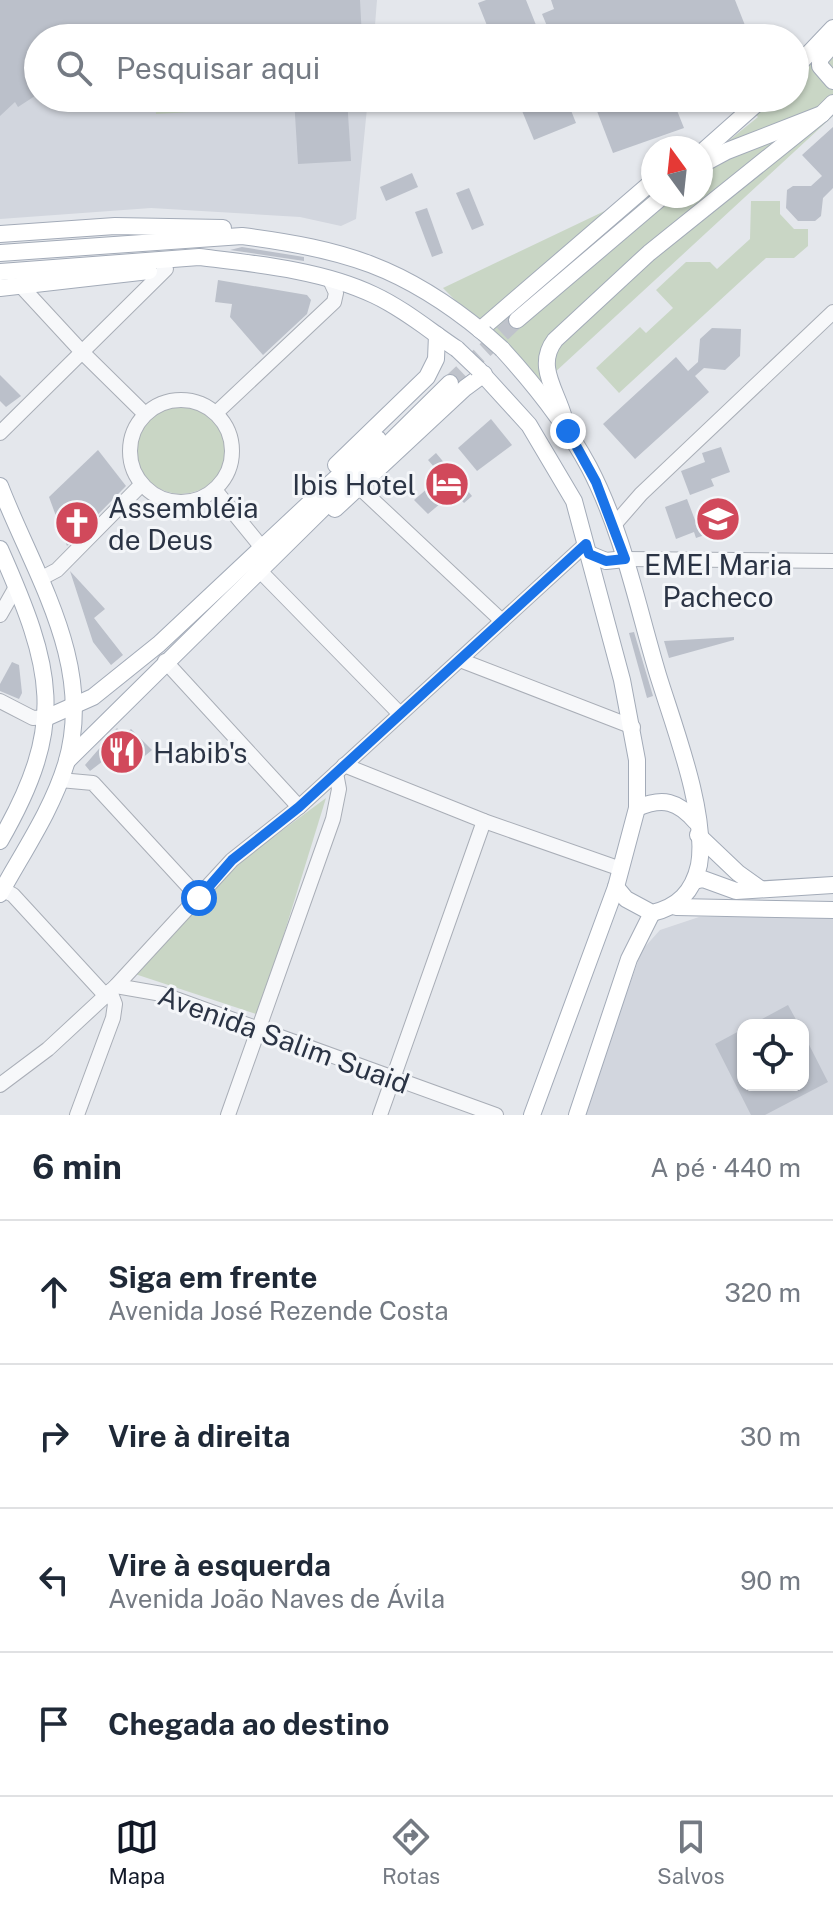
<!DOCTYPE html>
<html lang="pt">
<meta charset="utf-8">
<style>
:root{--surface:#fff;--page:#f2f2f3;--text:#1f2937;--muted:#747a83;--line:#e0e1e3;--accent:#111827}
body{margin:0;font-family:"Public Sans",sans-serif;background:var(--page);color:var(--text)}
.controls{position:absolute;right:24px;bottom:24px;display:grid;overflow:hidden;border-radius:16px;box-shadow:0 2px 6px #0004}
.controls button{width:72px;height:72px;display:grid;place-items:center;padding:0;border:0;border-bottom:2px solid var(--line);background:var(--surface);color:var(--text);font:40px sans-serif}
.compass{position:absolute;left:641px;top:136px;width:72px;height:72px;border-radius:50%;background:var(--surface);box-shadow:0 2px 6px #0004;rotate:345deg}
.stop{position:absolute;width:24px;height:24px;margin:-18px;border:6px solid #1a73e8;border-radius:50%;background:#fff}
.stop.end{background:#1a73e8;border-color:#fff;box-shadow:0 2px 8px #0008}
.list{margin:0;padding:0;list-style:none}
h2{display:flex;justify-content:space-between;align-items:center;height:104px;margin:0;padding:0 32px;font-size:34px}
h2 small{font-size:26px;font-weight:400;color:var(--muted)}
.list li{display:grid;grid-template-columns:52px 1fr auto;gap:24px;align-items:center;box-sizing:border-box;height:144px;padding:0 32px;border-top:2px solid var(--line)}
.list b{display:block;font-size:30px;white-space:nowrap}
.list p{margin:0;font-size:26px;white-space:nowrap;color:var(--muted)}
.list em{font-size:26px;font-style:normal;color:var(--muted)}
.icon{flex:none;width:44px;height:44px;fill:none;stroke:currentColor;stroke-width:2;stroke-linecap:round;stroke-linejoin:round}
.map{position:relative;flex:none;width:833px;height:1115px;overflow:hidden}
.search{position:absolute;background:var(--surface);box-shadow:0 2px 6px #0004;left:24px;right:24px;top:24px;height:88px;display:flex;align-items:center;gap:20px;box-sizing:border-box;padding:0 28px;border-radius:44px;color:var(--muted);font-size:30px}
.sheet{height:680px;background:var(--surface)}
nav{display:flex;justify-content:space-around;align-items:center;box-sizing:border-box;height:112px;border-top:2px solid var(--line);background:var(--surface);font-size:22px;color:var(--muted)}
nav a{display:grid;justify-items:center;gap:4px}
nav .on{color:var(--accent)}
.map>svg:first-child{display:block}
</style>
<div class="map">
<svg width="833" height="1115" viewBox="0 0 833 1115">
<rect width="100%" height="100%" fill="#e4e7ec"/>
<g fill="#d2d6de" fill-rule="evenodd">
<polygon points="0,0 377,0 374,38 38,38 38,98 368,98 356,219 341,226 300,217 151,208 0,219"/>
<path d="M 699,917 L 833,917 L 833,1115 L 583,1115 L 642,950 L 660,930 ZM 743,1025 L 803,1025 L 803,1085 L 743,1085 Z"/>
</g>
<g fill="#c9d6c5">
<polygon points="833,51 833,116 540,386 443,288 653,188 653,196 701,196 701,163 758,117 754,113 771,98 795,98 795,77 820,54"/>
<polygon points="155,98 279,98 279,107 156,114"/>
<polygon points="751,201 780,201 780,214 794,229 808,229 808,246 794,258 766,258 619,393 596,368 640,327 646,333 673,308 656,290 686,262 710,262 717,269 750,239"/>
<circle cx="181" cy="449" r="45"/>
<polygon points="326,798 259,1015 132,973 238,863"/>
</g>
<g fill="#bbc0ca">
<polygon points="0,0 360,0 362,38 38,38 38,94 18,107 15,102 0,116"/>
<polygon points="486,0 526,0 536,25 504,38 492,38 478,3"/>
<polygon points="551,0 735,0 750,38 552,38 542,14 554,9"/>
<polygon points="294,98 347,98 351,161 298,164"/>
<polygon points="525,98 566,98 576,123 534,140 518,101"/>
<polygon points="592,98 672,98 684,128 613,153"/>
<polygon points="833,127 833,188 823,198 821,216 815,221 798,221 786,208 787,190 793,186 811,186 822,176 802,155"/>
<polygon points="412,173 418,187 386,201 380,187"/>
<polygon points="469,188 484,225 472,230 456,193"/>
<polygon points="427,208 443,253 432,257 415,212"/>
<polygon points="242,247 304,257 304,261 230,250"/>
<polygon points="218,280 307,295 311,300 307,314 263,355 230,317 232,304 215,302"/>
<polygon points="712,328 741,329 740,356 725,370 704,368 695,376 709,392 635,459 603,424 676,357 688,371 698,362 700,339"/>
<polygon points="0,375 21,396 6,407 0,401"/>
<polygon points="491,419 512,445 477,471 458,448"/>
<polygon points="721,447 730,472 711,479 714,486 690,495 681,471 705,462 702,453"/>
<polygon points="98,450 126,486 67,546 49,497"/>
<polygon points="436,453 472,496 464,503 454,492 428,514 414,500 442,476 428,460"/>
<polygon points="687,499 695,520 730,507 737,524 696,538 694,532 676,539 665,507"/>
<polygon points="70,571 105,609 94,618 123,655 111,665 93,642"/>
<polygon points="634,632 653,696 647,698 629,633"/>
<polygon points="734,637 734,640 669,658 664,641"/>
<polygon points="12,662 19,665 22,693 19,699 0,691 0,684"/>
<polygon points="117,728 124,735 131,729 152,750 123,774 116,773 103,761 90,771 85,765"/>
<polygon points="788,1005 799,1025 751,1025"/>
<polygon points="743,1029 743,1085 803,1085 803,1033 828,1082 765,1115 751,1115 715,1044"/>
</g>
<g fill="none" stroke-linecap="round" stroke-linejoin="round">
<polyline stroke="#bfc3cb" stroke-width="16" stroke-dasharray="16 8" stroke-linecap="butt" points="450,383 517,320"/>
<g stroke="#a9aeb7" stroke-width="16">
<g id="minor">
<polyline points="21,286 82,352 145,414"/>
<circle cx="181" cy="451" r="51"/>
<polyline points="216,413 334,302 336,293 330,280"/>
<polyline points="0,433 166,269"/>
<polyline points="361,489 502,621"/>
<polyline points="215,490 263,549"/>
<polyline points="614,525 641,494 833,312"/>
<polyline points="625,559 833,561"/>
<polyline points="261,572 400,714"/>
<polyline points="40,579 57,570 141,485"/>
<polyline points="0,615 16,587"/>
<polyline points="460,660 633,727"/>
<polyline points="165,661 299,807"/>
<polyline points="0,701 33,718 48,717"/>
<polyline points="344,765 484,821 621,869"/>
<polyline points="60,780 93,783 199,898"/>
<polyline points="2,889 13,895 105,995"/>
<polyline points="116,986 162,994 496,1115"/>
<polyline points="0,1085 48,1049 116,986 232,860 299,807 586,544"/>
<polyline points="77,1115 113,1018 115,1004 110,991"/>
<polyline points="228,1115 333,819 339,789 336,773"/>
<polyline points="380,1115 484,821"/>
</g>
</g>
<g stroke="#a3abb8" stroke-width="18">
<g id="major">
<polyline points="833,44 820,59 820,66 833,81"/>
<polyline points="795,68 833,28"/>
<polyline points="701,153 763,98"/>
<polyline points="701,165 727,151 822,114 833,103"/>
<polyline points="0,234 115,226 223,228"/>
<path d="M 0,253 L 242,236 C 344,249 404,267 484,333"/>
<path d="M 0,272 L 199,257 C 256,264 322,270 374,295 C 404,309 430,331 457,349"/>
<polyline points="0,288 149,271"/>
<polyline points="517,320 663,196"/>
<polyline points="480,330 653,181"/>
<path d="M 502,349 C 535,385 566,424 589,467 C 623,532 637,605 658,675 C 673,724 708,814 699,865 C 693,892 678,907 652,913 L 626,899 L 616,887"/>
<polyline points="478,369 529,425 574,501 622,680 637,760 637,808 616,887 532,1115"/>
<path d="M 564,418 C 557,391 535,366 555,340 L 649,253 L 822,114"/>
<polyline points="336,465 427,377 436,359 437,335"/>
<path d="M 0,486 C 34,574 96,665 66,764 C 52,810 23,852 0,894"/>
<polyline points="335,509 465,388 484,374"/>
<path d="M 0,549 C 53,669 68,723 0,841"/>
<polyline points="589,554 606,561 625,559"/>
<polyline points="48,717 93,697 159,644 378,439"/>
<polyline points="67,761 450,383"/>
<path d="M 637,808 C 663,797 678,801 696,822"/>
<polyline points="698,835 738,873 759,888"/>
<polyline points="694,881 703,879 736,891 833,885"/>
<polyline points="676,907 833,910"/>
<polyline points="577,1115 629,959 652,913"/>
</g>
</g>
<use href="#minor" stroke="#f7f8fa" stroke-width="14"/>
<use href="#major" stroke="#fff" stroke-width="16"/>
<g stroke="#a3abb8" stroke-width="18" stroke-linecap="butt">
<g id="major-bridge">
<polyline points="484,333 502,349"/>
<polyline points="457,349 478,369"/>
</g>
</g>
<use href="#major-bridge" stroke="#fff" stroke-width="16"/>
</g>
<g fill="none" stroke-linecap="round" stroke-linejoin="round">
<polyline stroke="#1a73e8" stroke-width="10" points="199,898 232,860 299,807 586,544 589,554 606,561 625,559 596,482 568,431"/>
</g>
<defs>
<g id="hotel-disc" transform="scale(2.3)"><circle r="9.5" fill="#d1495b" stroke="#f4f6f9"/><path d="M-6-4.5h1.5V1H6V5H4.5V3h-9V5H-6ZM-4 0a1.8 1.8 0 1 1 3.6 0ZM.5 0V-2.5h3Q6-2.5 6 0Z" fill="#fff"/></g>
<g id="school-disc" transform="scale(2.3)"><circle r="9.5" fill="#d1495b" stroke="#f4f6f9"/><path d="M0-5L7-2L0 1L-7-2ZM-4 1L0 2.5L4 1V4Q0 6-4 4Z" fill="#fff"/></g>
<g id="church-disc" transform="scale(2.3)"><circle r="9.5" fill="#d1495b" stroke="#f4f6f9"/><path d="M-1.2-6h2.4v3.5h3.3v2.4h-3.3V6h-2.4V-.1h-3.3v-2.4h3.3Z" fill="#fff"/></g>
<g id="restaurant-disc" transform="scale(2.3)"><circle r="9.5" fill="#d1495b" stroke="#f4f6f9"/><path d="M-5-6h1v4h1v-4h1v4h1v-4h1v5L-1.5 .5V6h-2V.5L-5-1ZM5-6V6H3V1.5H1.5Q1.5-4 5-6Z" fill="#fff"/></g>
</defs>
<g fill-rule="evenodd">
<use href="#hotel-disc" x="447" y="484"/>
<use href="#school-disc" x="718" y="519"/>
<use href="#church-disc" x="77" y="523"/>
<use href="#restaurant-disc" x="122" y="752"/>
</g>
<g text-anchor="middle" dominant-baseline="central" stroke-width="6" stroke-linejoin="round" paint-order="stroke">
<g font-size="28" fill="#2b3445" stroke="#f4f6f9" text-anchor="start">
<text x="416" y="484" text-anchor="end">Ibis Hotel</text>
<text x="108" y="507">Assembléia<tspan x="108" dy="32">de Deus</tspan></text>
<text x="718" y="564" text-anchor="middle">EMEI Maria<tspan x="718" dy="32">Pacheco</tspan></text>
<text x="153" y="752">Habib's</text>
</g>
<g font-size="28" fill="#2b3445" stroke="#f4f6f9">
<text transform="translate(284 1039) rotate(20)">Avenida Salim Suaid</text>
</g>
</g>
</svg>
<div class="controls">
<button><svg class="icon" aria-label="locate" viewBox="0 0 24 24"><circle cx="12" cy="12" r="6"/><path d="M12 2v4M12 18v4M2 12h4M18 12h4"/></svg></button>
</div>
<svg class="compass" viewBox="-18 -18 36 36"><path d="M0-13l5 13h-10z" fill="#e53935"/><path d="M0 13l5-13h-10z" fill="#747a83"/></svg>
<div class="stop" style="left:199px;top:898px"></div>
<div class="stop end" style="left:568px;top:431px"></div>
<div class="search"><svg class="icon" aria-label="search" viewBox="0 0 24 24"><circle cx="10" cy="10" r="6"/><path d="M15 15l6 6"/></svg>Pesquisar aqui</div>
</div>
<section class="sheet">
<h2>6 min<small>A pé · 440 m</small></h2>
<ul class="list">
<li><svg class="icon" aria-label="ahead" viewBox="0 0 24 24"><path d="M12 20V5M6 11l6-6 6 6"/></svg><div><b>Siga em frente</b><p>Avenida José Rezende Costa</p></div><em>320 m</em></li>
<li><svg class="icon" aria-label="right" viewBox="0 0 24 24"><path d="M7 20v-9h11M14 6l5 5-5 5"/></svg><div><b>Vire à direita</b></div><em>30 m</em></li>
<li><svg class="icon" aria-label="left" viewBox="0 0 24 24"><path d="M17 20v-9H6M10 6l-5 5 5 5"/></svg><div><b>Vire à esquerda</b><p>Avenida João Naves de Ávila</p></div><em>90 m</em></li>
<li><svg class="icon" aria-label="arrive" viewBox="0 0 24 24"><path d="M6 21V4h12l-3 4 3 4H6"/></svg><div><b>Chegada ao destino</b></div></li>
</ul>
</section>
<nav>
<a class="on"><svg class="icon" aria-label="map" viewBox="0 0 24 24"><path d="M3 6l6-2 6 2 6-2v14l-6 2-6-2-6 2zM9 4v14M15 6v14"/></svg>Mapa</a>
<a><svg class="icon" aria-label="directions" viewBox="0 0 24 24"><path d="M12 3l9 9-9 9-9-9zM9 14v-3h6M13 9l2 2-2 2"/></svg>Rotas</a>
<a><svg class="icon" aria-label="saved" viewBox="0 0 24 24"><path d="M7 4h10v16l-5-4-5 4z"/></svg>Salvos</a>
</nav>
